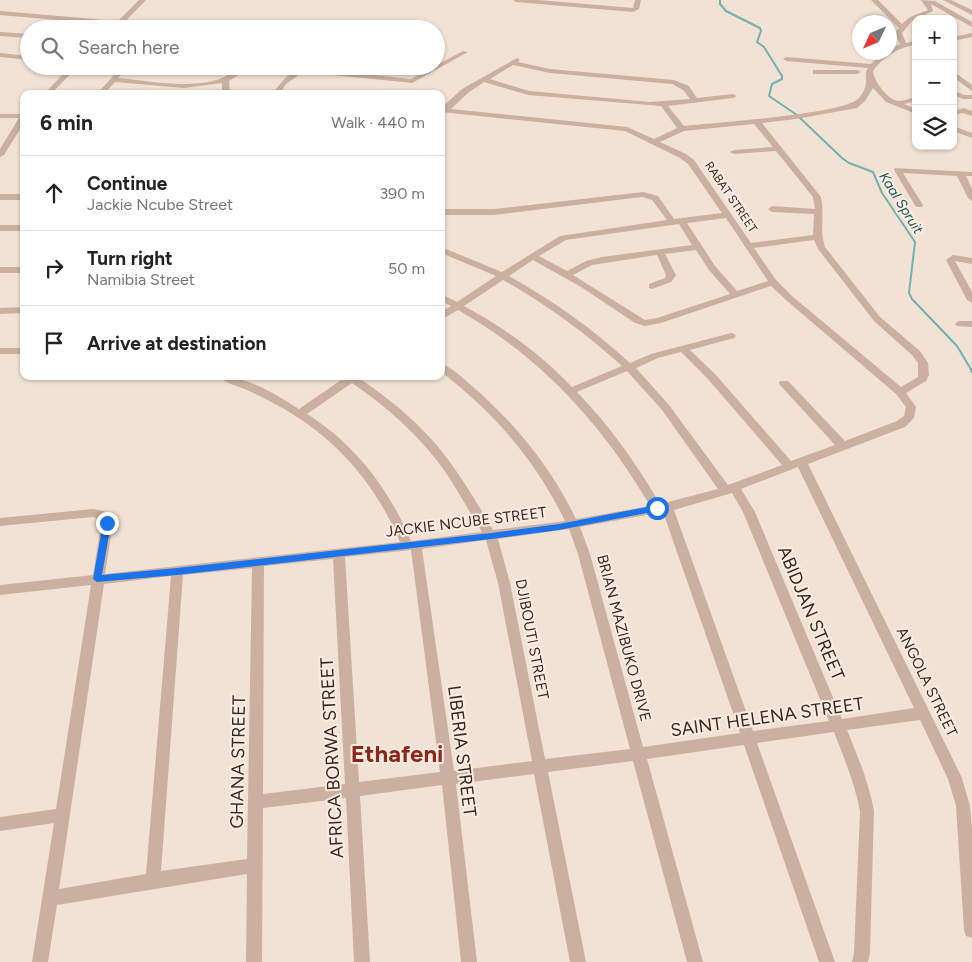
<!DOCTYPE html>
<meta charset="utf-8">
<style>
:root{--surface:#fff;--page:#f6f6f6;--text:#222;--muted:#767676;--line:#e0e0e0}
body{margin:0;font-family:Figtree,sans-serif;background:var(--page);color:var(--text)}
.controls{position:absolute;right:15px;top:15px;display:grid;overflow:hidden;border-radius:10px;box-shadow:0 1px 4px #0004}
.controls button{width:45px;height:45px;display:grid;place-items:center;padding:0;border:0;border-bottom:1px solid var(--line);background:var(--surface);color:var(--text);font:25px sans-serif}
.compass{position:absolute;left:852px;top:15px;width:45px;height:45px;border-radius:50%;background:var(--surface);box-shadow:0 1px 4px #0004;rotate:226deg}
.stop{position:absolute;width:15px;height:15px;margin:-11px;border:4px solid #1a73e8;border-radius:50%;background:#fff}
.stop.end{background:#1a73e8;border-color:#fff;box-shadow:0 1px 5px #0008}
.list{margin:0;padding:0;list-style:none}
h2{display:flex;justify-content:space-between;align-items:center;height:65px;margin:0;padding:0 20px;font-size:21px}
h2 small{font-size:16px;font-weight:400;color:var(--muted)}
.list li{display:grid;grid-template-columns:32px 1fr auto;gap:15px;align-items:center;box-sizing:border-box;height:75px;padding:0 20px;border-top:1px solid var(--line)}
.list b{display:block;font-size:19px;white-space:nowrap}
.list p{margin:0;font-size:16px;white-space:nowrap;color:var(--muted)}
.list em{font-size:16px;font-style:normal;color:var(--muted)}
.icon{flex:none;width:28px;height:28px;fill:none;stroke:currentColor;stroke-width:2;stroke-linecap:round;stroke-linejoin:round}
.map{position:relative;flex:none;width:972px;height:962px;overflow:hidden}
.search{position:absolute;background:var(--surface);box-shadow:0 1px 4px #0004;left:20px;top:20px;width:425px;height:55px;display:flex;align-items:center;gap:12px;box-sizing:border-box;padding:0 18px;border-radius:28px;color:var(--muted);font-size:19px}
.panel{position:absolute;background:var(--surface);box-shadow:0 1px 4px #0004;left:20px;top:90px;width:425px;height:290px;border-radius:10px}
.map>svg:first-child{display:block}
</style>
<div class="map">
<svg width="972" height="962" viewBox="0 0 972 962">
<rect width="100%" height="100%" fill="#f2e2d5"/>
<g fill="none" stroke-linecap="round" stroke-linejoin="round">
<g stroke="#73b1ae" stroke-width="2">
<polyline points="720,0 720,4 726,11 760,28 761,31 757,42 764,47 782,76 782,79 772,84 769,96 797,115"/>
<polyline points="799,117 842,158 849,163 873,172 882,193 915,242 909,293 912,299 957,346 972,371"/>
</g>
<polyline stroke="#73b1ae" stroke-width="2.5" points="971,370 972,372"/>
<g fill="#cbb0a1" fill-rule="evenodd">
<polygon points="139,0 146,0 118,29 112,29 115,25 0,15 0,11 118,21"/>
<polygon points="513,0 538,0 633,8 635,0 641,0 639,9 633,12 516,2"/>
<path d="M 871,0 L 878,0 L 902,24 L 910,17 L 928,10 L 921,0 L 935,1 L 972,22 L 972,27 L 970,26 L 931,4 L 933,11 L 912,21 L 902,33 L 906,43 L 916,41 L 916,45 C 898,47 883,57 873,71 C 874,81 888,101 899,101 C 904,101 911,98 916,97 L 916,101 L 904,104 L 916,109 L 916,114 L 886,102 L 873,88 L 865,101 L 857,108 L 796,119 L 762,123 L 821,197 C 825,214 819,230 825,247 L 880,317 L 920,351 L 928,363 L 929,375 L 926,381 L 906,393 L 916,407 L 914,418 L 905,427 L 808,464 L 962,778 L 970,806 L 972,828 L 972,938 L 966,936 L 964,930 L 956,806 L 948,779 L 920,720 L 847,730 C 858,757 869,783 874,811 L 870,953 L 868,962 L 852,962 L 854,953 L 860,811 C 855,784 844,758 834,732 L 757,743 L 835,962 L 819,962 L 744,745 L 647,759 L 703,962 L 687,962 L 633,761 L 548,772 L 586,962 L 570,962 L 534,774 L 456,784 L 477,962 L 461,962 L 442,785 L 360,796 L 370,962 L 354,962 L 346,798 L 263,808 L 262,962 L 246,962 L 247,874 L 57,905 L 48,962 L 32,962 L 54,823 L 0,831 L 0,817 L 56,809 L 91,585 L 0,595 L 0,585 L 93,575 L 101,524 L 96,518 L 93,517 L 0,526 L 0,518 L 93,509 L 104,511 L 113,523 L 105,574 L 400,542 C 375,482 334,436 277,405 C 268,400 258,395 249,391 C 240,386 225,384 218,376 C 247,376 275,394 299,409 L 344,378 L 343,376 L 360,376 L 359,378 C 394,402 428,430 452,465 C 467,486 480,508 493,530 L 565,521 C 536,461 494,412 441,372 L 441,364 C 452,367 464,379 472,386 C 516,424 551,467 576,519 L 650,506 C 603,425 540,356 458,310 L 441,320 L 441,312 L 451,306 L 441,301 L 441,294 L 457,302 L 496,276 L 441,253 L 441,247 L 502,272 L 560,236 L 667,220 L 652,200 L 642,197 L 494,215 L 441,215 L 441,209 L 494,209 L 643,192 L 658,196 L 674,219 L 722,213 L 688,164 L 680,158 L 625,131 L 441,112 L 441,108 L 462,89 L 517,58 L 520,60 L 518,62 L 550,69 L 674,80 L 689,86 L 697,98 L 733,94 L 737,96 L 733,98 L 668,106 L 684,126 C 713,123 842,114 858,99 C 872,84 862,76 868,68 L 786,61 L 783,59 L 786,57 L 871,64 L 884,52 L 890,52 L 890,49 L 900,44 L 895,33 L 899,28 ZM 513,65 L 550,73 L 672,84 L 683,90 L 690,99 L 650,102 L 529,91 L 490,79 ZM 484,82 L 528,95 L 661,106 L 677,128 L 654,139 L 627,127 L 451,109 L 468,93 ZM 754,124 L 773,147 L 734,150 L 730,152 L 734,154 L 776,151 L 813,197 L 815,209 L 772,206 L 768,209 L 772,212 L 814,214 L 813,235 L 751,243 L 694,160 L 686,154 L 660,142 L 684,131 ZM 726,218 L 768,281 L 737,291 L 715,266 L 687,223 ZM 679,224 L 692,245 L 602,257 L 586,261 L 567,271 L 539,256 L 566,240 ZM 814,240 L 818,249 L 874,321 L 912,355 L 918,363 L 918,377 L 901,387 L 792,296 L 776,280 L 754,248 ZM 696,250 L 709,270 L 730,294 L 657,318 L 645,320 L 573,275 L 592,265 L 657,255 L 666,275 L 665,278 L 649,284 L 649,288 L 652,289 L 671,282 L 676,275 L 665,254 ZM 533,260 L 581,287 L 635,323 L 645,326 L 661,323 L 771,286 L 786,300 L 896,394 L 906,407 L 904,416 L 897,421 L 845,441 L 788,381 L 780,381 L 779,383 L 780,385 L 835,445 L 791,461 L 715,374 L 690,350 L 734,338 L 736,336 L 734,334 L 731,333 L 651,354 L 630,363 C 593,329 552,300 509,276 ZM 503,280 C 546,304 585,333 622,366 L 572,387 C 541,354 503,327 464,306 ZM 681,352 L 707,378 L 782,465 L 728,485 L 669,405 L 636,368 L 658,358 ZM 627,371 L 662,410 L 718,489 L 660,504 C 636,463 610,426 577,392 ZM 352,383 C 387,407 419,435 444,470 C 457,489 469,511 482,532 L 411,541 C 389,489 355,444 307,414 ZM 798,467 L 914,708 L 842,719 L 755,512 L 741,489 ZM 732,493 L 743,512 L 829,721 L 753,731 L 674,510 ZM 663,512 L 740,733 L 643,747 L 590,554 L 580,527 ZM 569,529 L 578,554 L 630,749 L 545,759 L 510,583 L 498,539 ZM 486,540 L 498,583 L 532,761 L 454,771 L 422,549 ZM 411,550 L 440,772 L 359,782 L 345,557 ZM 333,559 L 345,784 L 263,794 L 264,566 ZM 252,568 L 247,859 L 161,871 L 183,575 ZM 171,576 L 146,874 L 59,889 L 104,584 Z"/>
<polygon points="943,0 951,0 972,10 972,15"/>
<polygon points="953,26 957,28 953,31"/>
<polygon points="0,32 29,34 29,38 0,36"/>
<polygon points="972,33 972,37 953,41 953,37"/>
<path d="M 463,51 L 468,52 L 412,83 L 303,72 L 286,84 L 280,94 L 273,94 C 281,81 294,66 310,66 L 308,68 L 411,79 Z"/>
<polygon points="0,53 29,56 29,60 0,57"/>
<polygon points="71,66 78,66 51,94 44,94"/>
<path d="M 122,66 L 129,66 L 118,78 C 149,81 182,88 213,81 C 227,78 238,66 252,66 L 229,81 L 230,94 L 222,94 L 222,83 L 184,88 L 115,82 L 104,94 L 97,94 Z"/>
<polygon points="813,70 857,70 861,72 857,74 813,74"/>
<polygon points="953,71 972,85 972,91 953,77"/>
<polygon points="953,90 964,95 972,95 972,99 963,99 953,95"/>
<polygon points="964,108 972,111 972,116 963,113 953,115 953,111"/>
<polygon points="0,114 24,114 24,123 4,155 0,157 0,149 19,118 0,118"/>
<polygon points="953,126 972,133 972,138 953,131"/>
<polygon points="895,168 972,172 972,176 966,176 972,189 972,201 968,198 957,176 903,173 923,205 922,207 916,207 894,170"/>
<rect x="0" y="194" width="24" height="6"/>
<rect x="0" y="225" width="24" height="6"/>
<polygon points="953,255 972,258 972,264 955,261 972,292 972,303 967,300 946,260"/>
<rect x="0" y="267" width="24" height="6"/>
<polygon points="24,307 24,313 0,314 0,308"/>
<polygon points="960,321 972,321 972,327 957,326 955,324 957,322"/>
<rect x="0" y="348" width="24" height="6"/>
</g>
</g>
<polygon fill="#1a73e8" points="657,505 661,508 657,511 559,530 491,539 177,575 97,582 93,579 103,523 107,519 111,523 102,575 177,568 491,533 559,524"/>
<g text-anchor="middle" dominant-baseline="central" stroke-width="4" stroke-linejoin="round" paint-order="stroke">
<g font-size="12" fill="#342824" stroke="#faece1">
<text transform="translate(731 197) rotate(56)">RABAT STREET</text>
</g>
<g font-size="14" font-style="italic" fill="#175856" stroke="#faece1">
<text transform="translate(901 203) rotate(58)">Kaal Spruit</text>
</g>
<g font-size="15" fill="#342824" stroke="#faece1">
<text transform="translate(466 522) rotate(-7)">JACKIE NCUBE STREET</text>
<text transform="translate(624 638) rotate(75)">BRIAN MAZIBUKO DRIVE</text>
<text transform="translate(532 639) rotate(79)">DJIBOUTI STREET</text>
<text transform="translate(927 682) rotate(64)">ANGOLA STREET</text>
</g>
<g font-size="18" fill="#342824" stroke="#faece1">
<text transform="translate(811 613) rotate(67)">ABIDJAN STREET</text>
<text transform="translate(767 717) rotate(-8)">SAINT HELENA STREET</text>
<text transform="translate(462 751) rotate(83)">LIBERIA STREET</text>
<text transform="translate(332 758) rotate(-93)">AFRICA BORWA STREET</text>
<text transform="translate(238 762) rotate(-89)">GHANA STREET</text>
</g>
<g font-size="24" font-weight="bold" fill="#882818" stroke="#faece1">
<text x="397" y="753">Ethafeni</text>
</g>
</g>
</svg>
<div class="controls">
<button>+</button>
<button>−</button>
<button><svg class="icon" aria-label="layers" viewBox="0 0 24 24"><path d="M12 4l9 5-9 5-9-5zM3 14l9 5 9-5"/></svg></button>
</div>
<svg class="compass" viewBox="-18 -18 36 36"><path d="M0-13l5 13h-10z" fill="#e53935"/><path d="M0 13l5-13h-10z" fill="#767676"/></svg>
<div class="stop" style="left:657px;top:508px"></div>
<div class="stop end" style="left:107px;top:523px"></div>
<div class="search"><svg class="icon" aria-label="search" viewBox="0 0 24 24"><circle cx="10" cy="10" r="6"/><path d="M15 15l6 6"/></svg>Search here</div>
<section class="panel">
<h2>6 min<small>Walk · 440 m</small></h2>
<ul class="list">
<li><svg class="icon" aria-label="ahead" viewBox="0 0 24 24"><path d="M12 20V5M6 11l6-6 6 6"/></svg><div><b>Continue</b><p>Jackie Ncube Street</p></div><em>390 m</em></li>
<li><svg class="icon" aria-label="right" viewBox="0 0 24 24"><path d="M7 20v-9h11M14 6l5 5-5 5"/></svg><div><b>Turn right</b><p>Namibia Street</p></div><em>50 m</em></li>
<li><svg class="icon" aria-label="arrive" viewBox="0 0 24 24"><path d="M6 21V4h12l-3 4 3 4H6"/></svg><div><b>Arrive at destination</b></div></li>
</ul>
</section>
</div>
